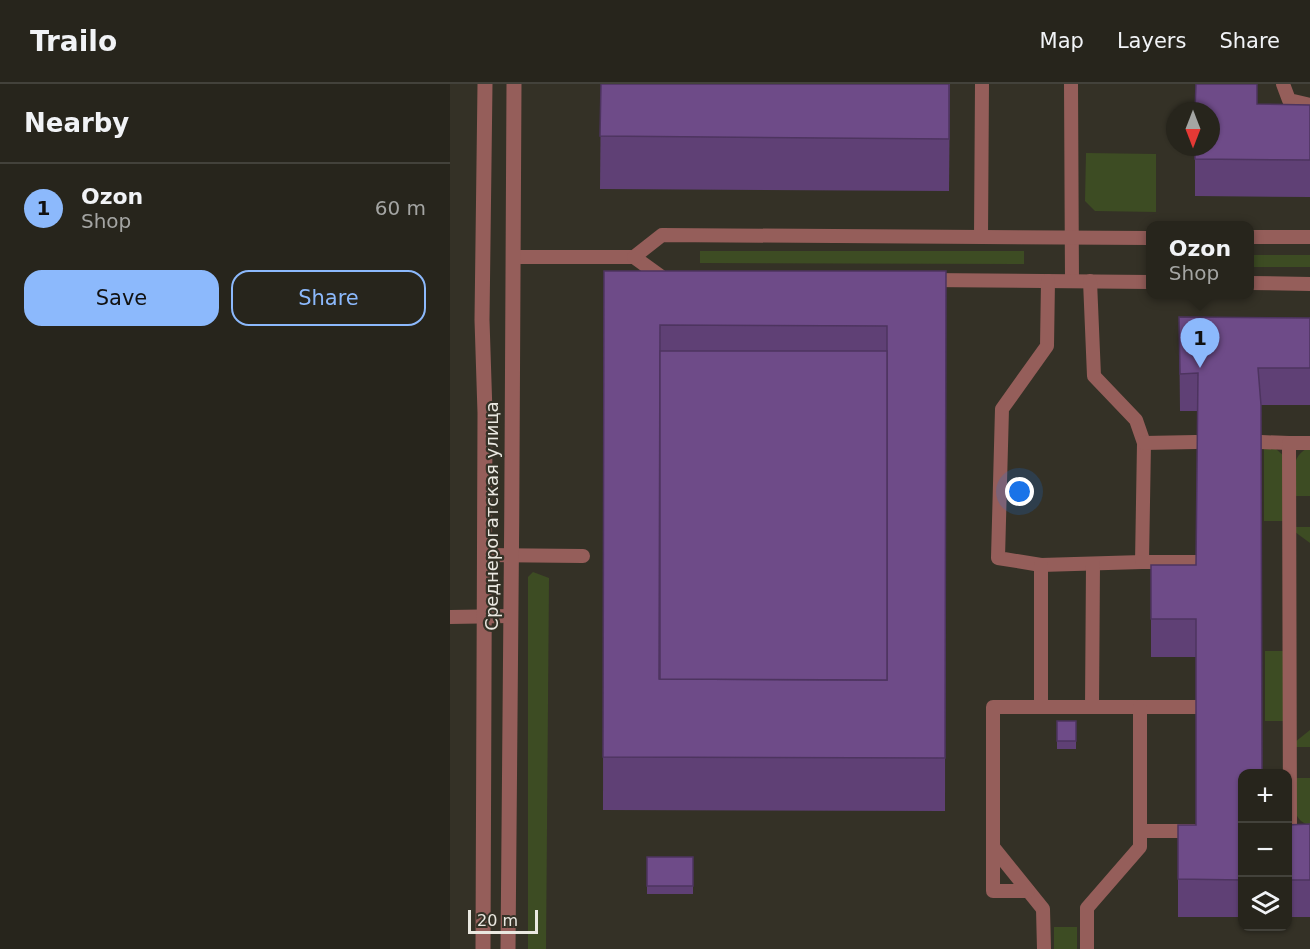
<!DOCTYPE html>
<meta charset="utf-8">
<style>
:root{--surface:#27251c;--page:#333129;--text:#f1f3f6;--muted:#a4a5a3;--line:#43423b;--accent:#8cb9fc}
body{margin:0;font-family:"DejaVu Sans",sans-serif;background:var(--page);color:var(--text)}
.controls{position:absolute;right:18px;bottom:18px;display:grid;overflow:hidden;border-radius:12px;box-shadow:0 2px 4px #0004}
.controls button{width:54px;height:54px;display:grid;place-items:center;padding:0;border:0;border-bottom:2px solid var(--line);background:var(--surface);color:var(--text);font:30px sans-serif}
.compass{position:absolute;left:716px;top:18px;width:54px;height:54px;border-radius:50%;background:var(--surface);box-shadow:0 2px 4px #0004;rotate:180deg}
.scale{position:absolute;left:18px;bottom:15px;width:70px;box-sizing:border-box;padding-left:6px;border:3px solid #eae8e1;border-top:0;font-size:16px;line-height:21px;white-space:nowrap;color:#eae8e1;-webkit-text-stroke:4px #343126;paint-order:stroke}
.you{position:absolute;left:570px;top:408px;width:21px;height:21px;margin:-15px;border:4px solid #fff;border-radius:50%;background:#1a73e8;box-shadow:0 0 0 9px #1a73e833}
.badge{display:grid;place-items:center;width:39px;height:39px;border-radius:50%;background:var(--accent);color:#111;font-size:20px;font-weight:700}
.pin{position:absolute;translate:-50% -50px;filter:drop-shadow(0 2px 3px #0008)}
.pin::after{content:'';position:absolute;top:32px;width:21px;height:18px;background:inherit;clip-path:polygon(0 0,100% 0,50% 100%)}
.popup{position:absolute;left:696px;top:137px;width:108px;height:78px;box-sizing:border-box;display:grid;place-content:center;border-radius:12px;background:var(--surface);filter:drop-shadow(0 2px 4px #0005);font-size:20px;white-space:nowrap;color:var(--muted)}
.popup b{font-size:22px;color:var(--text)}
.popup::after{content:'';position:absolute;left:50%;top:100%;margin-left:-12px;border:12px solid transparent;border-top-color:var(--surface)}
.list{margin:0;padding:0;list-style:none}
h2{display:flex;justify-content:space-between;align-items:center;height:78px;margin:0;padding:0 24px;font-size:26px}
h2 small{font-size:20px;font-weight:400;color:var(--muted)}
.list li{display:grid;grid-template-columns:39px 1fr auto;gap:18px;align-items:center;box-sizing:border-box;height:90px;padding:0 24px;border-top:2px solid var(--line)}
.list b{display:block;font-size:22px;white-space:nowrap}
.list p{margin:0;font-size:20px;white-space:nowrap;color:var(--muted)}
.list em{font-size:20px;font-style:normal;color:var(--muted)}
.actions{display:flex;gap:12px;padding:18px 24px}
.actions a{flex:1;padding:14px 0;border:2px solid var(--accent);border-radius:18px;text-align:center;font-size:21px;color:var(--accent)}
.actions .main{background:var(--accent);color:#111}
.icon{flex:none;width:33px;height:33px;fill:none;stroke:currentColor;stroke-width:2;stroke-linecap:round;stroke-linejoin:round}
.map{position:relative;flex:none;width:860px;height:865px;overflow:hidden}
header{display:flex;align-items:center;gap:36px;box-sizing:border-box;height:84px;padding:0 30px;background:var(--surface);border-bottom:2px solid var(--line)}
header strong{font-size:28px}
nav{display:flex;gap:33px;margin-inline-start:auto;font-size:21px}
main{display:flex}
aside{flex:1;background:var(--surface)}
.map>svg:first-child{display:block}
</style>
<header>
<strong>Trailo</strong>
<nav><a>Map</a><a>Layers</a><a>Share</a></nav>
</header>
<main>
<aside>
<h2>Nearby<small></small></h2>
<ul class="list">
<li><span class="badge">1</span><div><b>Ozon</b><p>Shop</p></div><em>60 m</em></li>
</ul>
<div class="actions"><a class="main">Save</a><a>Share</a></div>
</aside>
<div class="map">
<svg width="860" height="865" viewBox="0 0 860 865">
<rect width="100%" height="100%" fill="#343126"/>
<g fill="#3d4c23">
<polygon points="636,69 706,70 706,128 645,127 635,117"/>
<polygon points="250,167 574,167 574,180 250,179"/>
<rect x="800" y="171" width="60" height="12"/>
<polygon points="814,365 826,365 835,373 835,437 814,437"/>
<path d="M 856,365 L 860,365 L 860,412 L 845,412 C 844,395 839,375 856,365 Z"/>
<polygon points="845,443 860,443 860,459 845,448"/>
<polygon points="83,488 99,494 96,865 78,865 78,493"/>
<rect x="815" y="567" width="21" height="70"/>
<polygon points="860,646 860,663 846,663 845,658"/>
<path d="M 844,694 L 860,694 L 860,741 C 839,737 844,711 844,694 Z"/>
<rect x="604" y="843" width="23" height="22"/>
</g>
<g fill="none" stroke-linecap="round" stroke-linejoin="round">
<g stroke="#955e5a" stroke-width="14">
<polyline points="621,0 622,197"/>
<polyline points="833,0 839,16 860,21"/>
<polyline points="531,153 532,0"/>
<polyline points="800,153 860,153"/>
<polyline points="64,173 184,173 213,194 218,194"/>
<polyline points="184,173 212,151 700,154"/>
<polyline points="478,196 700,198"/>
<polyline points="598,197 597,262 552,325 548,474 591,481 692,478 694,359 686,336 644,292 640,197"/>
<polyline points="800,199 860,200"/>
<polyline points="811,358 839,359"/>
<polyline points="694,359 746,358"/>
<polyline points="860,359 839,359 840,747 860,747"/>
<polyline points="35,471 133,472"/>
<polyline points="692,478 746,478"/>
<polyline points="0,533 60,532"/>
<polyline points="591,623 591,481"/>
<polyline points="642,623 643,480"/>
<polyline points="690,747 744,747"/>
<polyline points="543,763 593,825 594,865"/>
<polyline points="578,807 543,807 543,623 746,623"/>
<polyline points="637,865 637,824 690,763 690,623"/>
</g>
<g stroke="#955e5a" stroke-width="15">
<polyline points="33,865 35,329 32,236 35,0"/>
<path d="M 58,865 C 60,577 64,288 64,0"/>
</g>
</g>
<g fill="#5f4075">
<polygon points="151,0 500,0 499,107 150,105"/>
<polygon points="807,20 860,21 860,113 745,112 745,63"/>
<polygon points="154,187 496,187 495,727 153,726"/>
<polygon points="729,233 860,234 860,321 811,321 792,690 792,833 728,833 728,741 746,741 746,573 701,573 701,481 746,481 748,327 730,327"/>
<rect x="607" y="637" width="19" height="28"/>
<polygon points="860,740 860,833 837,833 837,741"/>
<rect x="197" y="773" width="46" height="37"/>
</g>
<g fill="#6e4b88" stroke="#4d345f" stroke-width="1.5" fill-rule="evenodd">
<polygon points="151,0 499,0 499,55 150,52"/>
<polygon points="746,0 807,0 807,20 860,21 860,76 745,75 745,63 761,63 761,27 745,27"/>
<path d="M 154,187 L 496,187 L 495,674 L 153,673 ZM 210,241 L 437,242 L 437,596 L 209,595 Z"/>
<polygon points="729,233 860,234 860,284 808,284 811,321 812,690 792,690 792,796 728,795 728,741 746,741 746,535 701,535 701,481 746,481 748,289 730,290"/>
<polygon points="210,267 437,267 437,596 210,595"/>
<rect x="607" y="637" width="19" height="20"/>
<polygon points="860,740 860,796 837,796 837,741"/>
<rect x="197" y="773" width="46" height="29"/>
</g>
<g text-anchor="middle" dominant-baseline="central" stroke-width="4.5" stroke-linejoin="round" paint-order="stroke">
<g font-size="18" fill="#eae8e1" stroke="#343126">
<text transform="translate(41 432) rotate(-90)">Среднерогатская улица</text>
</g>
</g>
</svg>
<div class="controls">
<button>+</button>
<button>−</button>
<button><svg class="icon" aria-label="layers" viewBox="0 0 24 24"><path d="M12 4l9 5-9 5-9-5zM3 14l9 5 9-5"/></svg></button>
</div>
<svg class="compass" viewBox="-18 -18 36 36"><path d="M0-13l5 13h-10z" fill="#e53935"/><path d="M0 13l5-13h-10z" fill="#a4a5a3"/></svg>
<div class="scale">20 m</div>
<div class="you"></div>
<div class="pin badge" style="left:750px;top:284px">1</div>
<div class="popup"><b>Ozon</b>Shop</div>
</div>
</main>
